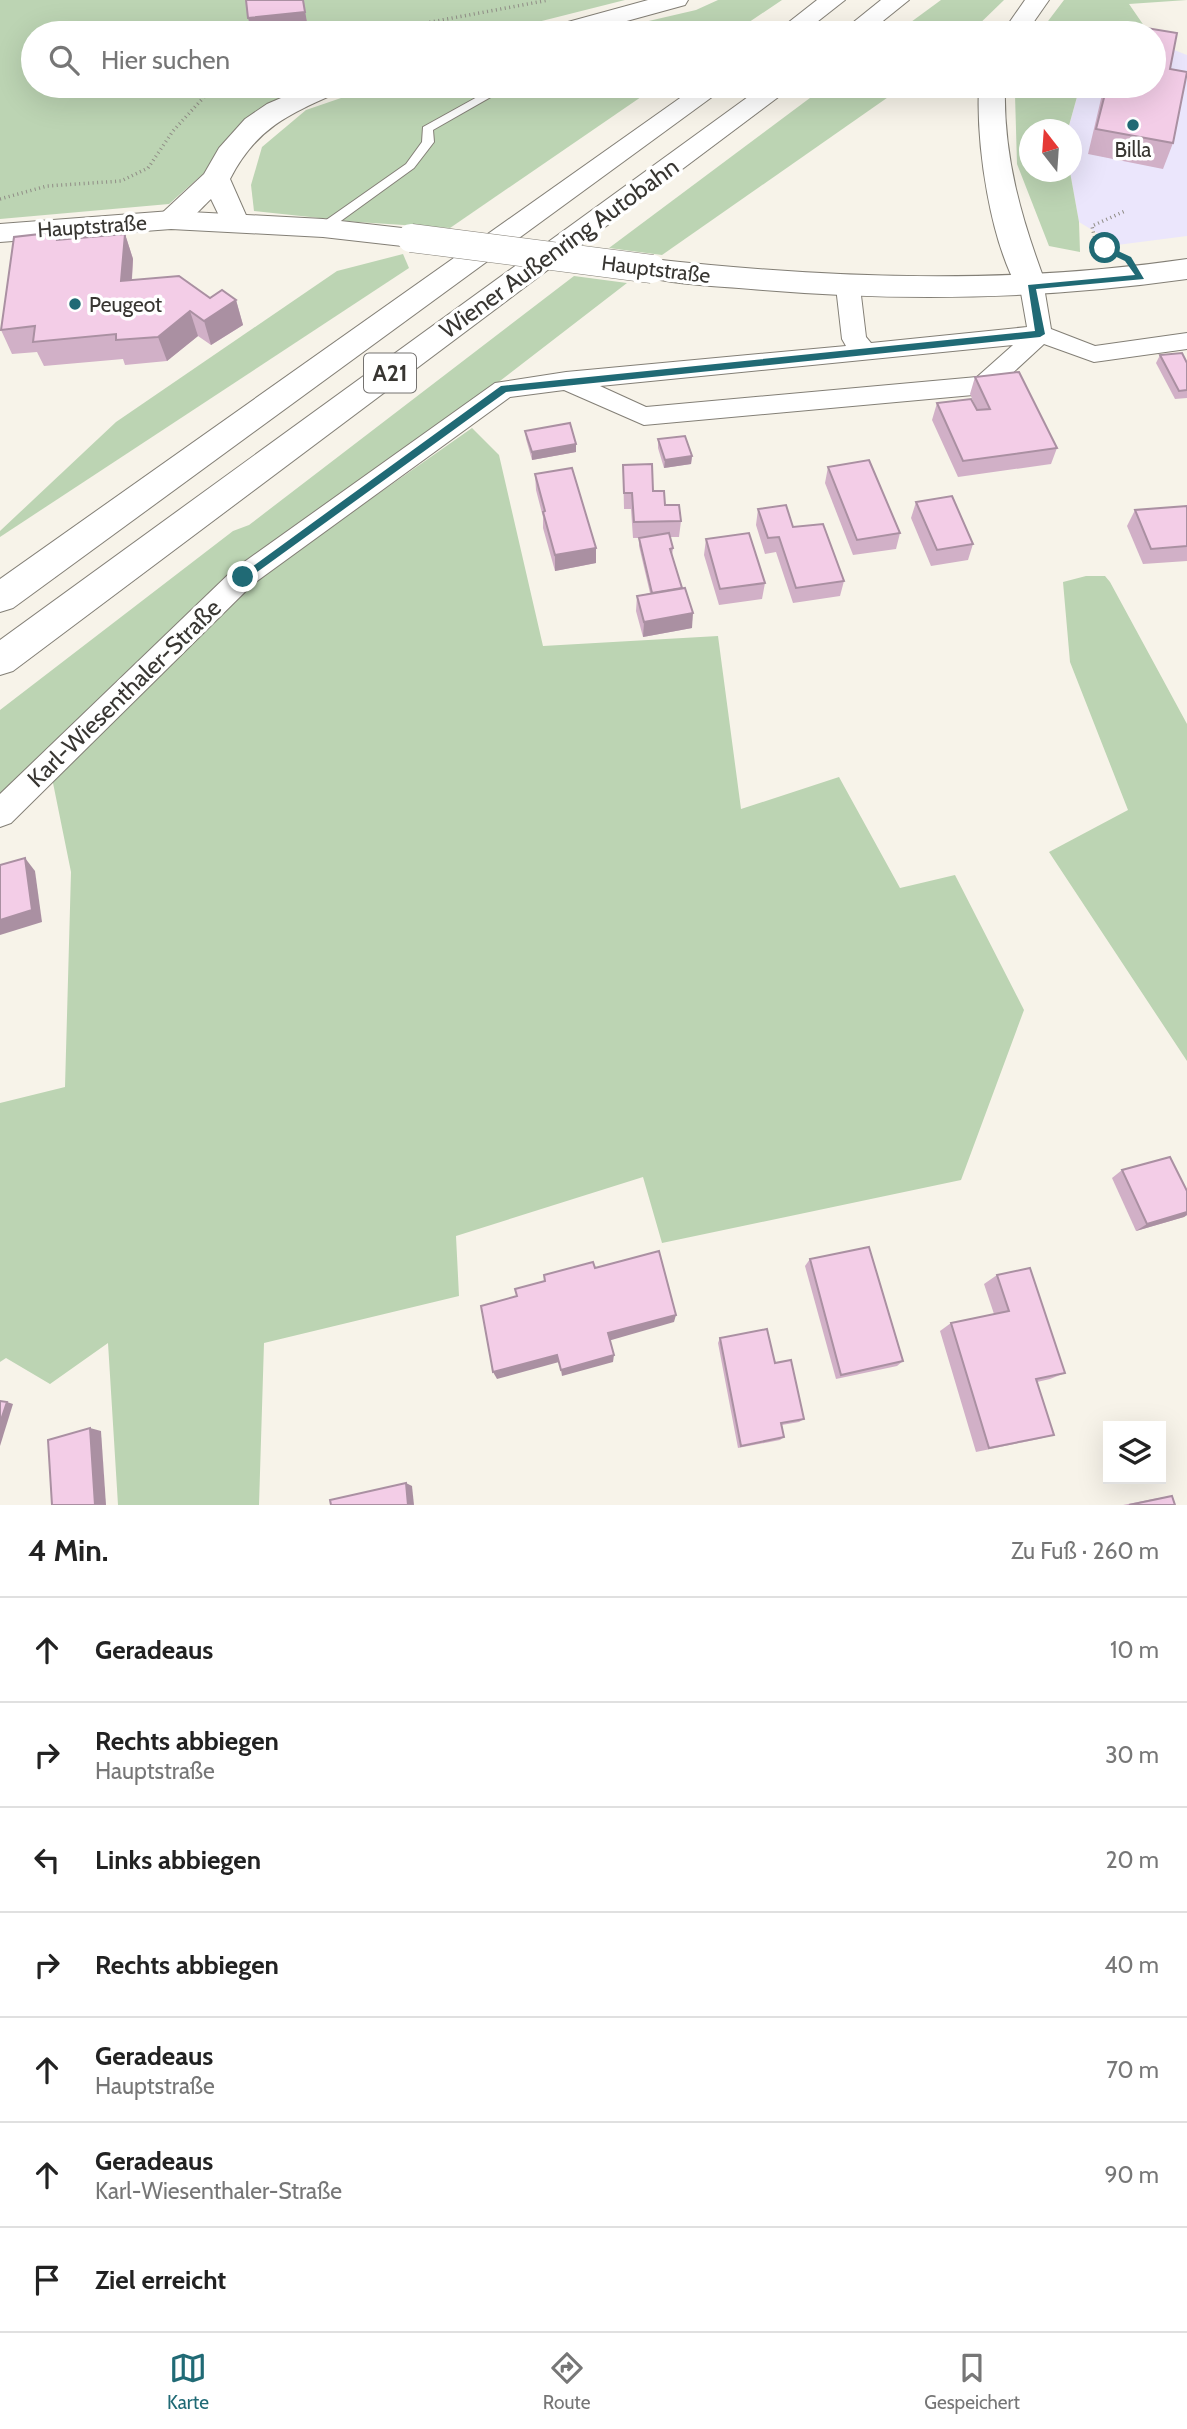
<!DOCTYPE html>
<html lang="de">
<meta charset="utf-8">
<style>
:root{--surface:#fff;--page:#f6f6f6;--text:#222;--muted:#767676;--line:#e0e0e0;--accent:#206a75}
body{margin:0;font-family:Cabin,sans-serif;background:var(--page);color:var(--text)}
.controls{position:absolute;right:21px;bottom:21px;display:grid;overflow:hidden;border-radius:0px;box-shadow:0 7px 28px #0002}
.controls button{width:63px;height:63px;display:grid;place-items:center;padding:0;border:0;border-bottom:2px solid var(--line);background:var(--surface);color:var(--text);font:35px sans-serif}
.compass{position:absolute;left:1019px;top:119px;width:63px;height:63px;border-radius:50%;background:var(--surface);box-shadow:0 7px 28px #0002;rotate:343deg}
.stop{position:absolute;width:21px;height:21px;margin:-16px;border:5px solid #206a75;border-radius:50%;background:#fff}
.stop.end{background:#206a75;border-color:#fff;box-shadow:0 2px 7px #0008}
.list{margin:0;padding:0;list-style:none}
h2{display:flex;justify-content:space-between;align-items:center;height:91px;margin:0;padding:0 28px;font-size:30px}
h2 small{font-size:23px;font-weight:400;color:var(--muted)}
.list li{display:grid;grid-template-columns:46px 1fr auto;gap:21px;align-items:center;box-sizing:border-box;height:105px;padding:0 28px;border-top:2px solid var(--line)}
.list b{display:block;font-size:26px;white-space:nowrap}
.list p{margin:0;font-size:23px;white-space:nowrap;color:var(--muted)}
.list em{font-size:23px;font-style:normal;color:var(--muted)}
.icon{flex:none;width:38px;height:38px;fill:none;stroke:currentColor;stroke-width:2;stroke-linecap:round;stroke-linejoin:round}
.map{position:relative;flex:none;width:1187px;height:1505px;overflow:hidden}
.search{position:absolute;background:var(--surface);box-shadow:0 7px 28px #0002;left:21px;right:21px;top:21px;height:77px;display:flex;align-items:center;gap:18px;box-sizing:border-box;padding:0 24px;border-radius:38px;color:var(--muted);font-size:26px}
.sheet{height:826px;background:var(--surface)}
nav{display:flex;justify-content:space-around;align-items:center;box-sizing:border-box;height:98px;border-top:2px solid var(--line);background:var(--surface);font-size:19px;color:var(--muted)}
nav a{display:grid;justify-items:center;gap:4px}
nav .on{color:var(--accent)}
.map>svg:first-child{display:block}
</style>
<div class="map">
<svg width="1187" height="1505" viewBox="0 0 1187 1505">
<rect width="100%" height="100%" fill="#f7f3e9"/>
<polygon fill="#ebe6fc" points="1156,43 1187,55 1187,236 1117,245 1079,222 1070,172 1072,130 1068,130 1080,86 1154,86"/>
<g fill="#bcd4b3">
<polygon points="0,0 625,0 494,33 33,33 33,86 303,86 245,119 204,173 169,204 0,219"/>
<polygon points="718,0 782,0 733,33 597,33 696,10"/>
<polygon points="941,0 1004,0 970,33 896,33"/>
<polygon points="1064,0 1187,0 1129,4 1149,33 1039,33"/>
<polygon points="376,86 657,86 450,228 357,222 254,211 251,185 262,147 306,110"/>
<polygon points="826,86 904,86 662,255 609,248"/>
<polygon points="1019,86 1080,86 1068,129 1030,130 1030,172 1070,172 1079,222 1080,252 1049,246 1017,164 1015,95"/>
<polygon points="403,254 409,268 0,537 0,531 116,422 337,271"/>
<polygon points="574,276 627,283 457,414 346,491 348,515 472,428 499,455 543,646 718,636 741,809 839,777 900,888 955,875 1024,1010 961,1180 662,1243 643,1177 456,1236 459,1296 264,1343 259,1505 118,1505 108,1343 50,1384 6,1358 0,1362 0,1103 65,1087 71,872 52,778 0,808 0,710 233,531 249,525"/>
<polygon points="1086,576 1105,576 1110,582 1187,724 1187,1061 1049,852 1128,810 1070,662 1063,582"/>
</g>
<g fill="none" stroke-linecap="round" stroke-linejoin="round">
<g stroke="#837f76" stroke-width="2">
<polygon id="service" points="497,86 510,86 433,130 434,142 414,168 327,231 319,231 319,225 406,164 422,142 423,127"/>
</g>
<g stroke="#837f76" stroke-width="2">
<path id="minor" d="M 848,279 L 856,282 L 860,287 L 866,337 L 871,343 L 1027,327 L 1020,287 L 1024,282 L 1040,282 L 1044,287 L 1051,329 L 1095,346 L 1187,333 L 1187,349 L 1094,362 L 1044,344 L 993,391 L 984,394 L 644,425 L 564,390 L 510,397 L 253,584 L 11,823 L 0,827 L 0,794 L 233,570 L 495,383 L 566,372 L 846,346 L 842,339 L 836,287 L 840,282 ZM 1013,345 L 977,377 L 646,407 L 600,386 Z"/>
</g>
<g stroke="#837f76" stroke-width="2">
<g id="secondary">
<polygon points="171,211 323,219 411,229 421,231 426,238 421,245 411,247 323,237 171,229 0,242 0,224"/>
<path d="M 652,259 C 832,279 1008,285 1187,259 L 1187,279 C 1046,299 905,302 763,290 C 723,286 680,286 642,276 L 637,269 L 642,262 Z"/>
</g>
</g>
<g stroke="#837f76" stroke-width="2">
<g id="motorway">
<polygon points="648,0 688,0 685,5 583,33 542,33 546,28"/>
<polygon points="817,0 845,0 803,33 775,33"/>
<polygon points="881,0 909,0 868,33 840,33"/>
<polygon points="1025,0 1049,0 1026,33 1002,33"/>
<path d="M 309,86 L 343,86 L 339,92 C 289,114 256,128 230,179 L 249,222 L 245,228 L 235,231 L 225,228 L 211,199 C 196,213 183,232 161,226 L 157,220 L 161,214 L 204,174 L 219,148 L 245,119 L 267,104 Z"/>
<polygon points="697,86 727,86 13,608 0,612 0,579"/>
<polygon points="763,86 793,86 13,671 0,675 0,640"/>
<path d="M 979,86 L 1005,86 C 1003,157 1022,221 1047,287 L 1043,294 L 1032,297 L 1021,294 C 990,243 976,145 979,86 Z"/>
</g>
</g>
<g stroke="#908d86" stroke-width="3.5" stroke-dasharray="1 3.5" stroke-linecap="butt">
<polyline points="372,33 549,0"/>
<polyline points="0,199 47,186 121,181 148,168 173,131 204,97 222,86"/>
<polyline points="1107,249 1095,240 1092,226 1125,211"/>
</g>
<use href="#service" fill="#fff" fill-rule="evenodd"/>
<use href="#minor" fill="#fff" fill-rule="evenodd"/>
<use href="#secondary" fill="#fff" fill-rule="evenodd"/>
<use href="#motorway" fill="#fff" fill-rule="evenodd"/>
<g stroke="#837f76" stroke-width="29" stroke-linecap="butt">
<polyline id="secondary-bridge" points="411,238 652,269"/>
</g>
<use href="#secondary-bridge" stroke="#fff" stroke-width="28"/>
</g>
<g fill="#d1b0c7">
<polygon points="1122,24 1177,33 1170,69 1187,72 1173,143 1163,169 1088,154 1104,86 1154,86 1154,33 1119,33"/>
<polygon points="125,234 133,259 132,280 210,298 236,300 243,325 211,345 198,336 167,361 125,365 123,359 44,366 37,352 12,354 1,330 61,240"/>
<polygon points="1160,355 1187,363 1187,398 1175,399 1156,363"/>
<polygon points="975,377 1057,448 1051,464 958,477 932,420 937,403 977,410 970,394"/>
<polygon points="525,431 576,444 576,452 532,460 526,439"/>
<polygon points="658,439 692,456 691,464 664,468 658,448"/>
<polygon points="623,465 681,521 679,537 670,537 673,548 672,556 692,628 643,637 636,611 637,596 650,593 639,546 639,538 633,538 631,509 624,509"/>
<polygon points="828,467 900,533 896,549 853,555 825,483"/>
<polygon points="535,474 596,563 555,571 543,528 543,517 536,490"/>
<polygon points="916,502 973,544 968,560 931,566 911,518"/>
<polygon points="1187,506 1187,561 1143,564 1127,526 1135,510"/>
<polygon points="758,509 793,527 844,581 840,596 793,603 776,552 765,554 756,525"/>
<polygon points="706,539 765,583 762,599 719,605 704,555"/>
<polygon points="1122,1170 1187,1191 1187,1215 1184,1217 1136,1231 1112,1178"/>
<polygon points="810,1259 903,1361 897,1366 836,1379 805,1266"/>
<polygon points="997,1275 1065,1373 1050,1379 1037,1382 1054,1435 1039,1439 976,1452 940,1331 951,1323 994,1314 984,1284"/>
<polygon points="720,1338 775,1363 804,1419 799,1422 782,1425 784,1437 780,1440 738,1448 718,1343"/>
<polygon points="1172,1496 1175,1505 1123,1505 1153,1499"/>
</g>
<g fill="#aa90a2">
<polygon points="303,0 309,33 252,33 248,18"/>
<polygon points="125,234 133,259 130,306 121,281"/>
<polygon points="236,300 243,325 211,345 204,321"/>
<polygon points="190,311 198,336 167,361 158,337"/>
<polygon points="576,444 576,452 532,460 532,452"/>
<polygon points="692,456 691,464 664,468 665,460"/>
<polygon points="596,548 596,563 555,571 555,555"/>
<polygon points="693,613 692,628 643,637 644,622"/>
<polygon points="25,858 35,871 42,922 0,935 0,920"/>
<polygon points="1187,1212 1187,1215 1184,1217 1136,1231 1147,1224"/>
<polygon points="676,1315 674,1322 608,1341 608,1333"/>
<polygon points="557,1355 559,1362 497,1379 493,1372"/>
<polygon points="614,1355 613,1362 562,1376 561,1370"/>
<polygon points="7,1402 13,1404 0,1446 0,1423"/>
<polygon points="90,1428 101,1431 106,1505 95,1505"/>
<polygon points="406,1483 412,1486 414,1505 408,1505"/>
</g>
<g fill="#f3cde7" stroke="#aa90a2" stroke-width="2">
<polygon points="246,0 303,0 305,12 248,18"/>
<polygon points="1122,24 1177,33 1170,69 1187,72 1173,143 1096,129 1107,86 1154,86 1154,33 1120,33"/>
<polygon points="58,232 57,240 125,234 121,281 179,276 210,298 222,290 236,300 204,321 190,311 158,337 116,340 116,334 33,342 35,326 1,330 14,237"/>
<polygon points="1182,353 1187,363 1187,390 1179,391 1160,355"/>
<polygon points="1019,372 1057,448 963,461 937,403 971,399 977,410 990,409 975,377"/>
<polygon points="570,423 576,444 532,452 525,431"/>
<polygon points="685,436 692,456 665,460 658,439"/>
<polygon points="869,460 900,533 857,540 828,467"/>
<polygon points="652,464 653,491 664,491 665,505 679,505 681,521 634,522 632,493 624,493 623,465"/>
<polygon points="572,468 596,548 555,555 543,512 545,511 535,474"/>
<polygon points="952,496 973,544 937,550 916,502"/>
<polygon points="786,505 793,527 823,524 844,581 796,588 779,537 768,538 758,509"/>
<polygon points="1187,506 1187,546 1151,549 1135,510"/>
<polygon points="669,533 673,548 670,549 682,588 652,593 639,538"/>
<polygon points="749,533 765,583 720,589 706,539"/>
<polygon points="685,588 693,613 644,622 637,596"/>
<polygon points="25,858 32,910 0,920 0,865"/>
<polygon points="1170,1157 1187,1191 1187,1212 1147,1224 1122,1170"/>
<polygon points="869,1247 903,1361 841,1375 810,1259"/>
<polygon points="659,1251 676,1315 608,1333 614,1355 561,1370 557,1355 493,1372 481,1306 517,1296 515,1289 545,1281 544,1275 593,1262 595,1268"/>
<polygon points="1030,1268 1065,1373 1036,1379 1054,1435 989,1448 951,1323 1009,1311 997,1275"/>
<polygon points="767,1329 775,1363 791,1360 804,1419 781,1423 784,1437 741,1446 720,1338"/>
<polygon points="0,1401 7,1402 0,1423"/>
<polygon points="90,1428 95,1505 52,1505 48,1440"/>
<polygon points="406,1483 408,1505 331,1505 330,1500"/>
<polygon points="1172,1496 1175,1505 1129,1505"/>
</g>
<polygon fill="#206a75" points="1105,245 1131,257 1144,279 1036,289 1045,334 1040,337 506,392 246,580 238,577 501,386 1035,331 1028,285 1135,275 1125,261 1102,250"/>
<g fill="#206a75" stroke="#fff" stroke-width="2.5">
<circle cx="1133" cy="125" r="7"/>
<circle cx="75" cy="304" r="7"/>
</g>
<g text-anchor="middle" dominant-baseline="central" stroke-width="7" stroke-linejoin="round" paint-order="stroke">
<g font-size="21" fill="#383632" stroke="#fff">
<text x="1133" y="149">Billa</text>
<text x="89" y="304" text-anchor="start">Peugeot</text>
</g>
<g font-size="21" fill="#383632" stroke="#fff">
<text transform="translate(92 226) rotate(-4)">Hauptstraße</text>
<text transform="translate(656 269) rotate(7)">Hauptstraße</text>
</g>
<rect fill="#fff" stroke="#747270" stroke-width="2" x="364" y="353.5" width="52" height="39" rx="5"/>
<g font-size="23" font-weight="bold" fill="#383632">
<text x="390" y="373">A21</text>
</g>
<g font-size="24" fill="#383632" stroke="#fff">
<text transform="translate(559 248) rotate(-36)">Wiener Außenring Autobahn</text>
<text transform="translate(124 693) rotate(-44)">Karl-Wiesenthaler-Straße</text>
</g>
</g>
</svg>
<div class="controls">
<button><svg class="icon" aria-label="layers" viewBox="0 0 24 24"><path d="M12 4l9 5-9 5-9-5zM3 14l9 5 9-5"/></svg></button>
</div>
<svg class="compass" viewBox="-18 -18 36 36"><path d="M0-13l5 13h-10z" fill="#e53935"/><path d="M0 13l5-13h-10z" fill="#767676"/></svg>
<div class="stop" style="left:1105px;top:248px"></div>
<div class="stop end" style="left:243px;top:577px"></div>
<div class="search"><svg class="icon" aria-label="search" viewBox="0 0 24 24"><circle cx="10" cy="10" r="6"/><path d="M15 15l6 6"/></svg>Hier suchen</div>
</div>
<section class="sheet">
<h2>4 Min.<small>Zu Fuß · 260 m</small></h2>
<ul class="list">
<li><svg class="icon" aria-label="ahead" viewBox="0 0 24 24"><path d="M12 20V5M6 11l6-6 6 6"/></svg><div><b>Geradeaus</b></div><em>10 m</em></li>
<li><svg class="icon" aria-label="right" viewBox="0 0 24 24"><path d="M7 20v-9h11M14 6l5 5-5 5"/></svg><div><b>Rechts abbiegen</b><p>Hauptstraße</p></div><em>30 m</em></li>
<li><svg class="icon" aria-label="left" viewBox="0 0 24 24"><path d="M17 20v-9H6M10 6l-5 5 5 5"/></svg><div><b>Links abbiegen</b></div><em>20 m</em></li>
<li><svg class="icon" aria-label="right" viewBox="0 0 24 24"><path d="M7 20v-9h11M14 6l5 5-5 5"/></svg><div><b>Rechts abbiegen</b></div><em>40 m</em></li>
<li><svg class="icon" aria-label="ahead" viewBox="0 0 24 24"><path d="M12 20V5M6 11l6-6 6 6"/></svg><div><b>Geradeaus</b><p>Hauptstraße</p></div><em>70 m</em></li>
<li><svg class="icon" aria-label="ahead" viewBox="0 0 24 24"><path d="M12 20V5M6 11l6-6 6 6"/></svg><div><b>Geradeaus</b><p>Karl-Wiesenthaler-Straße</p></div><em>90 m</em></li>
<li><svg class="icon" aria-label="arrive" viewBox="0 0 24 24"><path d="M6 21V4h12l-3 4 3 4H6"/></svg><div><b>Ziel erreicht</b></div></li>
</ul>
</section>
<nav>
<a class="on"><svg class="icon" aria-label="map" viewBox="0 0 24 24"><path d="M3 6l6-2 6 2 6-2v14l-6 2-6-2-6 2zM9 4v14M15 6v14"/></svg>Karte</a>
<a><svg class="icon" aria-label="directions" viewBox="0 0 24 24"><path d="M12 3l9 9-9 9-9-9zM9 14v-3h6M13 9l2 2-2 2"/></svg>Route</a>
<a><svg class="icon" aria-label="saved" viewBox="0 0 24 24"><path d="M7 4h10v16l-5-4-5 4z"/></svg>Gespeichert</a>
</nav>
